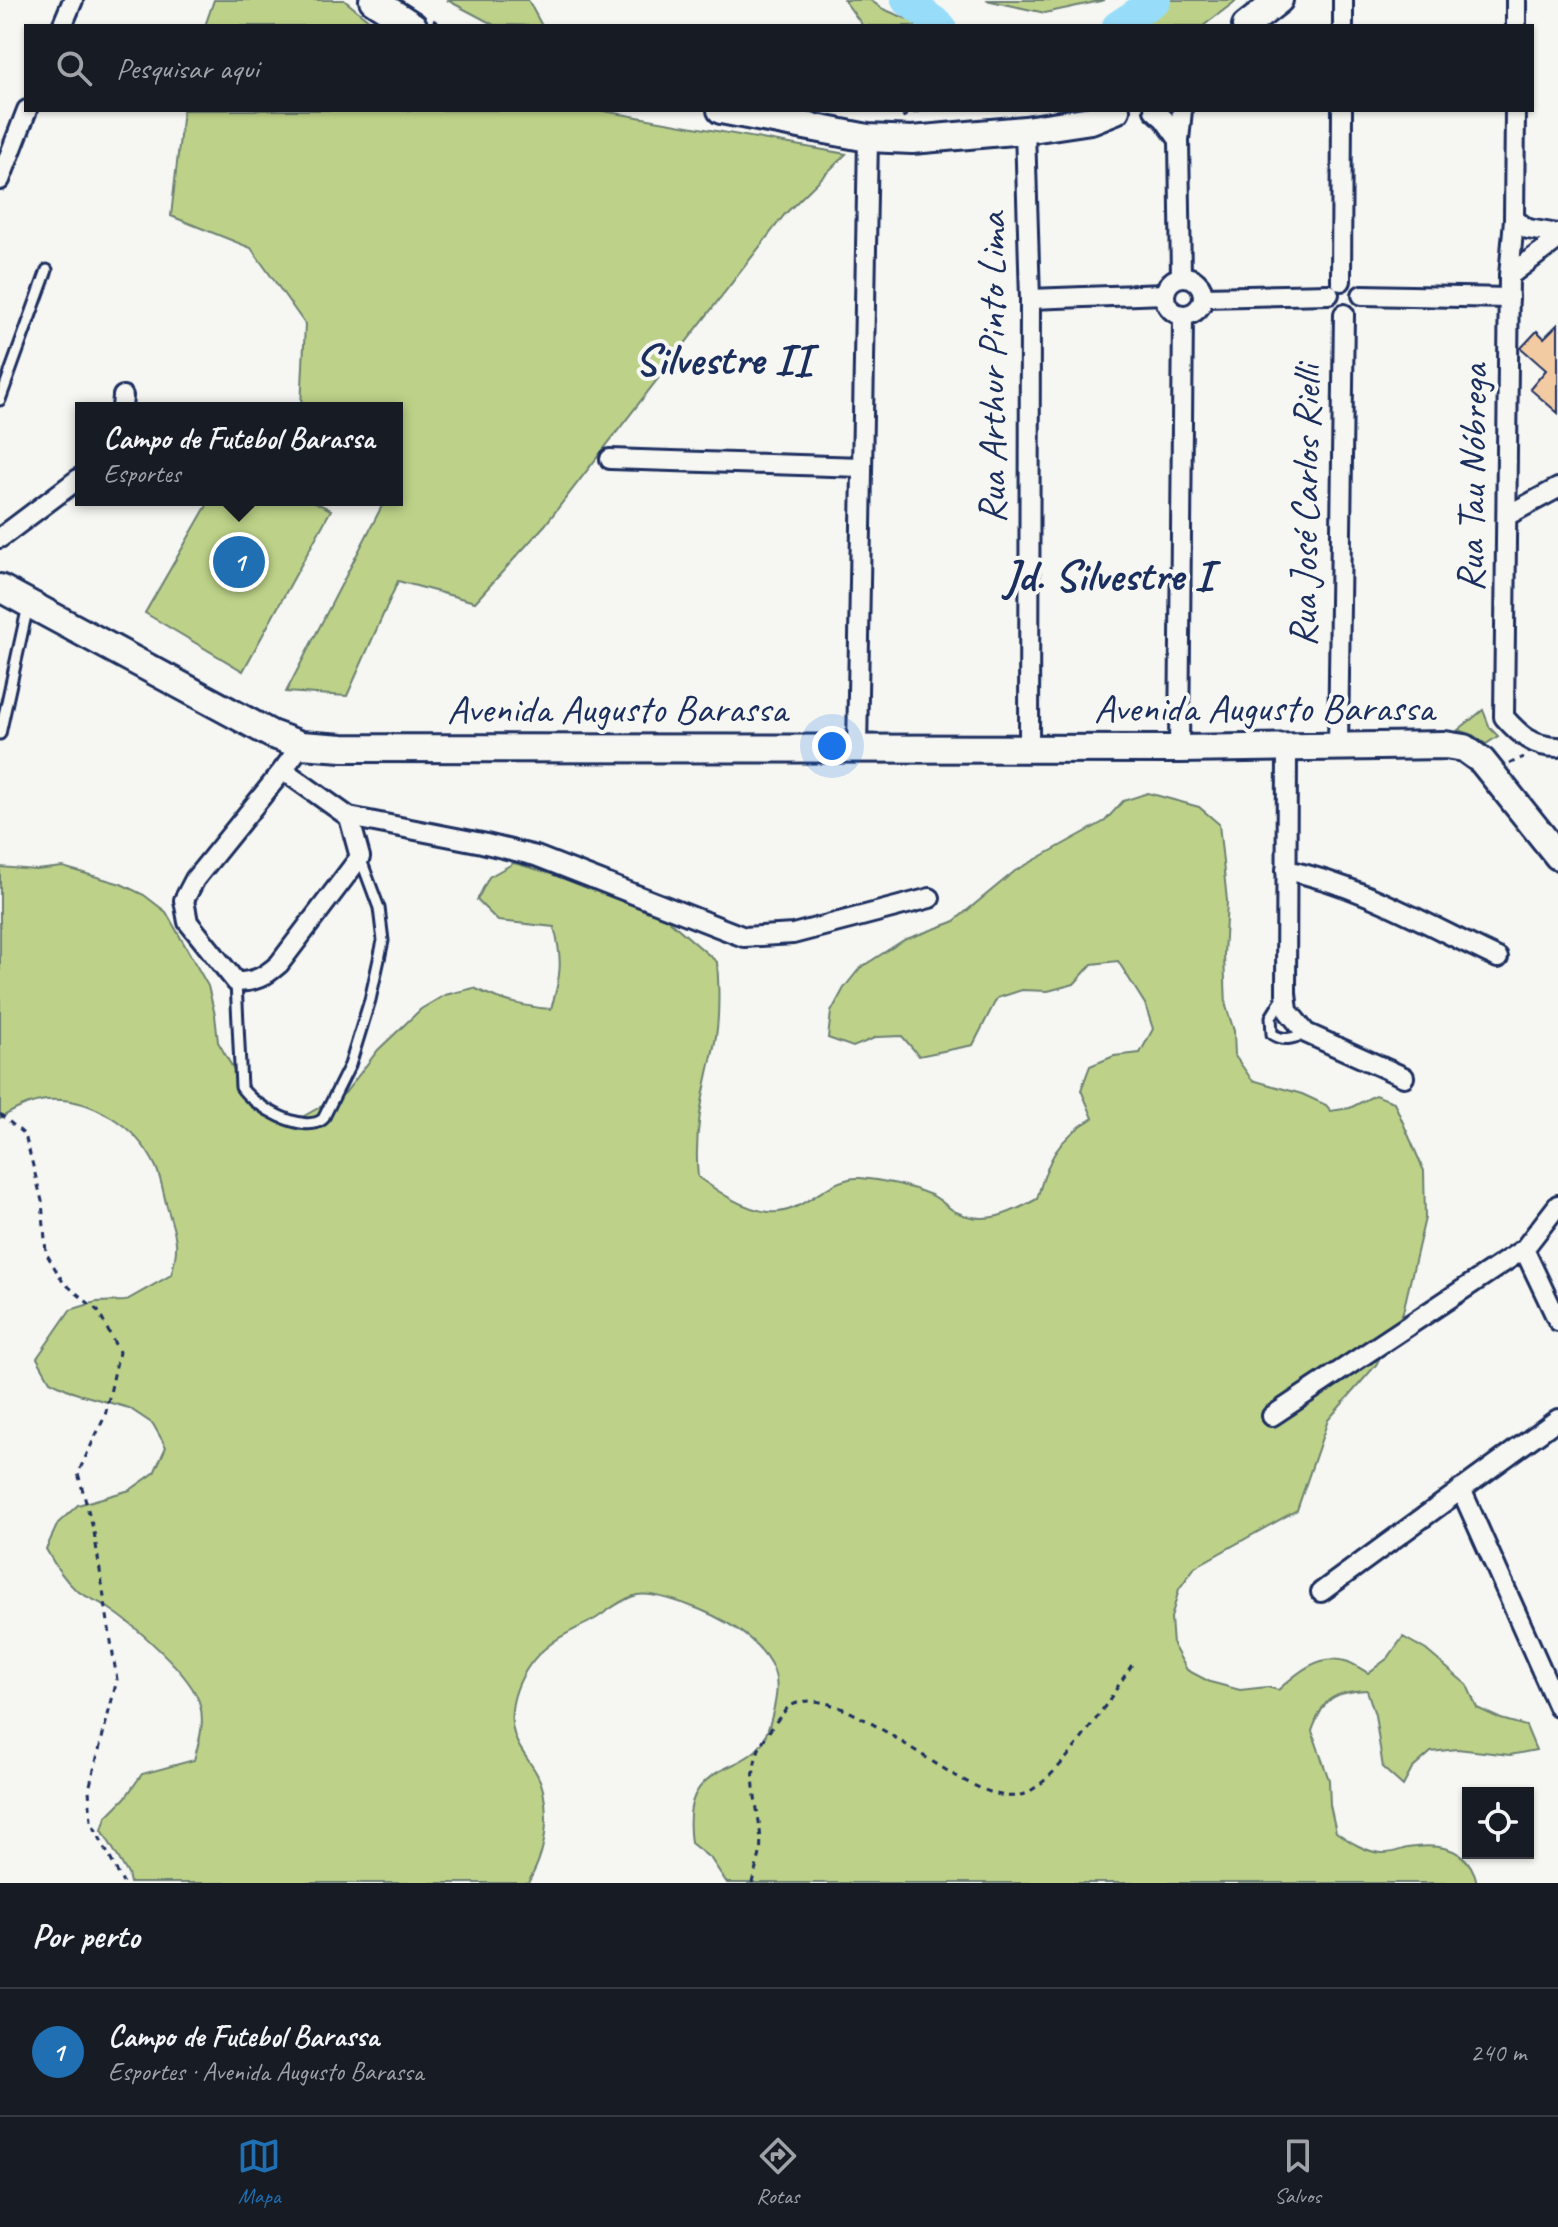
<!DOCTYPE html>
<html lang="pt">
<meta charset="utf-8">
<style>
:root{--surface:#171b24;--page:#20242c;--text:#f1f3f6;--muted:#9ea1a6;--line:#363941;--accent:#1f6fb2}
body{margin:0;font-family:Caveat,sans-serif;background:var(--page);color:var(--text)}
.controls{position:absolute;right:24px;bottom:24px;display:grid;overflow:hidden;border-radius:0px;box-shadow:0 2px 6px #0004}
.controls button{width:72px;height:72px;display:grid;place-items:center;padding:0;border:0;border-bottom:2px solid var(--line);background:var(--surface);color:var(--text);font:40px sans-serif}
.you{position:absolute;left:832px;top:746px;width:28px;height:28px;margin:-20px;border:6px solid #fff;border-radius:50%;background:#1a73e8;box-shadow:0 0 0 12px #1a73e833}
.badge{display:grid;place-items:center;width:52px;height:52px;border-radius:50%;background:var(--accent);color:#fff;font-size:26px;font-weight:700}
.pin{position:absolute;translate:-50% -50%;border:4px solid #fff;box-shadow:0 2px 8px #0006}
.popup{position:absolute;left:75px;top:402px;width:328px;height:104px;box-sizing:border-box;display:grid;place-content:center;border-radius:0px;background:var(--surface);filter:drop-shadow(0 2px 6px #0005);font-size:26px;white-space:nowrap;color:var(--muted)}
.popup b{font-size:30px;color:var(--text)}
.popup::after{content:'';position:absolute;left:50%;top:100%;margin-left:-16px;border:16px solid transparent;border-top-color:var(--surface)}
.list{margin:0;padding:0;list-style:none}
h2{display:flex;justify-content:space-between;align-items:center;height:104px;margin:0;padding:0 32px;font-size:34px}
h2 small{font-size:26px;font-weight:400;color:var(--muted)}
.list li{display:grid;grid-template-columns:52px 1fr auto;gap:24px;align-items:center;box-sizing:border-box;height:128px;padding:0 32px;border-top:2px solid var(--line)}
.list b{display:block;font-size:30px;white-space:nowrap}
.list p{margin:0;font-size:26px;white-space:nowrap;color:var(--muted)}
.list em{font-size:26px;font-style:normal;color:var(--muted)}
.icon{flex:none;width:44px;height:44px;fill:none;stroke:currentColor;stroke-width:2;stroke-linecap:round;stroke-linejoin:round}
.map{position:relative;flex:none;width:1558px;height:1883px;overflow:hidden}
.search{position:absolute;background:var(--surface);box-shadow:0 2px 6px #0004;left:24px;right:24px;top:24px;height:88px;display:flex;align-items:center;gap:20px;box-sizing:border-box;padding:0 28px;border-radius:0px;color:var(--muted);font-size:30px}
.sheet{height:232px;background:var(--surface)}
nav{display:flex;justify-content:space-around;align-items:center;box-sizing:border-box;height:112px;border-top:2px solid var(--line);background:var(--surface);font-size:22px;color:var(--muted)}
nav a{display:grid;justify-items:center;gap:4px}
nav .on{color:var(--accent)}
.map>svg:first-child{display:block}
</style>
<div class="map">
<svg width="1558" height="1883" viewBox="0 0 1558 1883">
<rect width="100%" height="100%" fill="#f6f6f2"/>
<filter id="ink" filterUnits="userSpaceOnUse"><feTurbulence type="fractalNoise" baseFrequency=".0125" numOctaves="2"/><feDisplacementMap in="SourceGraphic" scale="16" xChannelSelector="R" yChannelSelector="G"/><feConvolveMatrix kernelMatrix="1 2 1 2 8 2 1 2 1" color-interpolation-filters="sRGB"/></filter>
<g filter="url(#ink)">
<g fill="#bdd288" stroke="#6c8073" stroke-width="2">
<polygon points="214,0 344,0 376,26 205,26"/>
<polygon points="447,0 528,0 542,26 494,25"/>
<polygon points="844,0 870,0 883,9 925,26 863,26"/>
<polygon points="986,0 1105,0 1045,13"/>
<polygon points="1158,0 1237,0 1203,26 1120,26"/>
<polygon points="183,110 598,110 846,154 785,214 545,525 475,602 398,581 347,696 286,692 385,500 397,500 397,408 301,408 305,324 251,248 171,216"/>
<polygon points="210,500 311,500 331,510 243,671 145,613"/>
<polygon points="1483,710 1490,728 1498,736 1486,744 1471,734 1458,730"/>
<path d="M 1148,793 L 1199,807 L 1219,824 L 1227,901 L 1224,955 L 1226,1006 L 1234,1031 L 1235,1056 L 1252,1080 L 1302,1094 L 1326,1105 L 1331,1111 L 1350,1108 L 1375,1095 L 1394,1102 L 1424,1171 L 1425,1218 L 1403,1312 L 1376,1365 L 1328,1420 L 1297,1510 L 1195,1567 L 1179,1589 L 1171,1618 L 1173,1645 L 1187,1670 L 1210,1682 L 1240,1690 L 1267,1687 L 1278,1690 C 1296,1674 1319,1653 1345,1661 C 1353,1663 1361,1669 1368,1673 L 1388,1658 L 1403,1637 L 1426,1650 L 1467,1685 L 1477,1708 L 1501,1719 L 1526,1726 L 1536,1750 L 1510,1755 L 1457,1749 L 1431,1752 L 1412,1769 L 1403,1786 L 1383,1768 L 1375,1715 L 1367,1690 C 1332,1692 1324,1698 1312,1731 L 1329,1780 L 1330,1805 L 1336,1832 C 1349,1841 1365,1852 1382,1853 C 1390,1854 1399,1850 1407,1848 C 1438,1843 1470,1847 1477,1883 L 727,1883 L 711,1859 L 691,1843 C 686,1805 692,1782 730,1766 C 739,1762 754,1754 760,1746 C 767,1737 770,1723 773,1712 C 776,1699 779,1684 774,1671 C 762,1641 729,1622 701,1610 C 686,1604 653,1592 637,1595 C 621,1599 608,1611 595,1619 C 579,1628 562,1634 548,1646 C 521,1667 502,1709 517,1742 C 525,1759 539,1771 543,1790 C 550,1823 545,1854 528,1883 L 130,1883 L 128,1874 L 102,1830 L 106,1817 L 125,1798 L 142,1774 L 194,1760 C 199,1742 205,1723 200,1705 C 193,1675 133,1624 107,1607 C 97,1600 84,1597 75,1589 C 62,1577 54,1564 46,1549 L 58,1523 L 78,1505 L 130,1490 L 154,1473 L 166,1447 L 153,1424 L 129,1408 L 75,1393 L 50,1381 L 37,1358 L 70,1310 L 96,1302 L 125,1301 L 171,1275 C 181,1241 175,1236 166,1203 C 163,1191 161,1178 156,1167 C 137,1127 92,1096 46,1100 C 29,1102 14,1110 0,1118 L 0,867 L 36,870 L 63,867 L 121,884 L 144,895 L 166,912 L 208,986 L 215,1015 L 218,1042 L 246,1091 L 266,1112 L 295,1121 L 345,1093 L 378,1050 L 421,1009 L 445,995 L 474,988 C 500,1001 523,1007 551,1009 C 561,976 563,960 554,927 L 498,921 L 477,900 L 489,877 L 514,863 L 601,888 L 653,907 L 717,962 C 719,988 720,1016 715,1042 C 705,1087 693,1130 698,1177 C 719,1192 742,1209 769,1212 C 803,1216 828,1176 860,1178 C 883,1180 910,1186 931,1195 C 941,1199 947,1208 956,1212 C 986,1226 1011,1213 1037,1199 C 1048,1160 1057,1139 1093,1118 L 1081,1090 L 1090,1066 L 1114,1056 L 1140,1053 L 1153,1029 L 1145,1004 L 1118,961 L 1092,964 L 1074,984 L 1048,991 L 1022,990 L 997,998 L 973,1045 L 919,1056 L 902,1036 L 877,1037 L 853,1047 L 828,1038 L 831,1012 L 844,988 L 860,968 L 904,940 L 953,922 L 1015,871 L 1105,821 L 1123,801 Z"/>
</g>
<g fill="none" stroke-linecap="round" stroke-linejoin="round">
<g stroke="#97ddf9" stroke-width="30">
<polyline points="906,0 941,26"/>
<polyline points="1117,26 1156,0"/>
</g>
</g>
<polygon fill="#f3cba3" stroke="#1b2f5e" stroke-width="2" points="1558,324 1558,413 1530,389 1546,370 1521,348 1537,331 1544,338"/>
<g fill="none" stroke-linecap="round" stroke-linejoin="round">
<g stroke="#1b2f5e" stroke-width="15">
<g id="lane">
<polyline points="0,400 47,270"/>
<polyline points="0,734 28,606"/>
<path d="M 236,982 L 241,1087 C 253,1106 304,1135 323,1119 L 350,1065 L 370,1000 L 383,941 L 379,908 L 360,857"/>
<path d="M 1284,996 L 1271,1017 L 1272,1034 C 1285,1042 1293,1038 1306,1033"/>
</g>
</g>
<g stroke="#1b2f5e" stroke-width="24">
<g id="street">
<polyline points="62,26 73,0"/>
<polyline points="1343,26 1343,0"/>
<polyline points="1516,26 1516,0"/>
<polyline points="1154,110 1164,119 1179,140"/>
<path d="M 1515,110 L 1514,219 L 1509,276 L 1504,717 C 1520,735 1533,747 1558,747"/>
<polyline points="1025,130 1030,299 1029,750"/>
<polyline points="0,180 27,110"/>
<polyline points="1514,219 1528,229 1558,234"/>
<polyline points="1509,276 1558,239"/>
<polyline points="1181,277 1179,140 1182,110"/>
<circle cx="1184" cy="296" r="19"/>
<polyline points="1341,281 1342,110"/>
<polyline points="1362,295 1509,298"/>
<polyline points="1203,297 1329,294"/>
<polyline points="1030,299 1165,294"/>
<polyline points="122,408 123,396"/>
<polyline points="610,459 862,467"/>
<polyline points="1508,515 1558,488"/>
<polyline points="0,538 81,477"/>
<polyline points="301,745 283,770 349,817 482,843 536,856 744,937 793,934 930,898"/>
<polyline points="1338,748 1344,314"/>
<polyline points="857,749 868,138"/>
<polyline points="1179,749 1183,315"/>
<polyline points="1287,749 1286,993 1288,1011 1306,1033 1404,1077"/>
<path d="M 283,770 L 195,879 L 184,900 L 188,922 L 236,982 C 255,982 264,977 279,964 L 360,857 L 349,817"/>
<path d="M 1286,870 C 1361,885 1429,926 1498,958"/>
<polyline points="1524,1249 1558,1321"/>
<polyline points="1272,1416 1524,1249 1558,1205"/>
<polyline points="1461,1489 1558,1707"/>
<polyline points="1321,1592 1558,1419"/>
</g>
</g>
<g stroke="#1b2f5e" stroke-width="32">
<g id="secondary">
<polyline points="373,0 413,26"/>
<polyline points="1246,26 1279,0"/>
<polyline points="721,110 868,138 912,140 1025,130 1091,120 1116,110"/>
<polyline points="0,588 271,734 301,745 343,748 1179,749 1445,745 1464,748 1482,761 1558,856"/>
</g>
</g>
<g stroke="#1b2f5e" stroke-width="3" stroke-dasharray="6 6" stroke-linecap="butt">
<polyline points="433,20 442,26"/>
<polyline points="902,117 921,110"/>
<polyline points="1509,764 1524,757"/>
<polyline points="0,1114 25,1135 42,1201 46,1253 63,1282 98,1311 119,1352 105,1416 78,1473 94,1532 117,1680 89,1789 91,1821 123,1883"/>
<path d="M 752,1883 C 754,1874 758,1863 760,1854 C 765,1815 741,1780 763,1741 C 767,1734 783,1711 789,1707 C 843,1670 970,1816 1024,1794 C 1062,1778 1112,1695 1135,1660"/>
</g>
<use href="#lane" stroke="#f6f6f2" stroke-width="9"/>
<use href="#street" stroke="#f6f6f2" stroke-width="18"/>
<use href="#secondary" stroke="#f6f6f2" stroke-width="26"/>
</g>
</g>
<g text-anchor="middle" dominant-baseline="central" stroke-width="8" stroke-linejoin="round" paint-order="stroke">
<g font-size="40" fill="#1b2f5e" stroke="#f6f6f2">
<text transform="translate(992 368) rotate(-90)">Rua Arthur Pinto Lima</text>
<text transform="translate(1472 478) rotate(-89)">Rua Tau Nóbrega</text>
<text transform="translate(1305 506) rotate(-89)">Rua José Carlos Rielli</text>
<text x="1264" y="708">Avenida Augusto Barassa</text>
<text x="617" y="709">Avenida Augusto Barassa</text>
</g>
<g font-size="44" font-weight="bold" fill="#1b2f5e" stroke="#f6f6f2">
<text x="723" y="359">Silvestre II</text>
<text x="1108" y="575">Jd. Silvestre I</text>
</g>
</g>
</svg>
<div class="controls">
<button><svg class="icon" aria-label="locate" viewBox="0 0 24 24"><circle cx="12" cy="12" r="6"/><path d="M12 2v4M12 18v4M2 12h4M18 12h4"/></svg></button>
</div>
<div class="you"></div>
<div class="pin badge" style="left:239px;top:562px">1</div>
<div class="popup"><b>Campo de Futebol Barassa</b>Esportes</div>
<div class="search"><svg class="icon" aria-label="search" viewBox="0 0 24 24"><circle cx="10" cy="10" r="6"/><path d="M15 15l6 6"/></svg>Pesquisar aqui</div>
</div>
<section class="sheet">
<h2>Por perto<small></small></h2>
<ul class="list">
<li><span class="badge">1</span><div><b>Campo de Futebol Barassa</b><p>Esportes · Avenida Augusto Barassa</p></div><em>240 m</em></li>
</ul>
</section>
<nav>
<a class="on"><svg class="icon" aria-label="map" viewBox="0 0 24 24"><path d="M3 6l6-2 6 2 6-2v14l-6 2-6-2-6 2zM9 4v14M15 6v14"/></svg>Mapa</a>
<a><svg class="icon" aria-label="directions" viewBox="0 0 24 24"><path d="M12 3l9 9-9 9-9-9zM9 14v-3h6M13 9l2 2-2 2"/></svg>Rotas</a>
<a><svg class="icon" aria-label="saved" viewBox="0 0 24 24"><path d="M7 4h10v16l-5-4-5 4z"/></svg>Salvos</a>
</nav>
